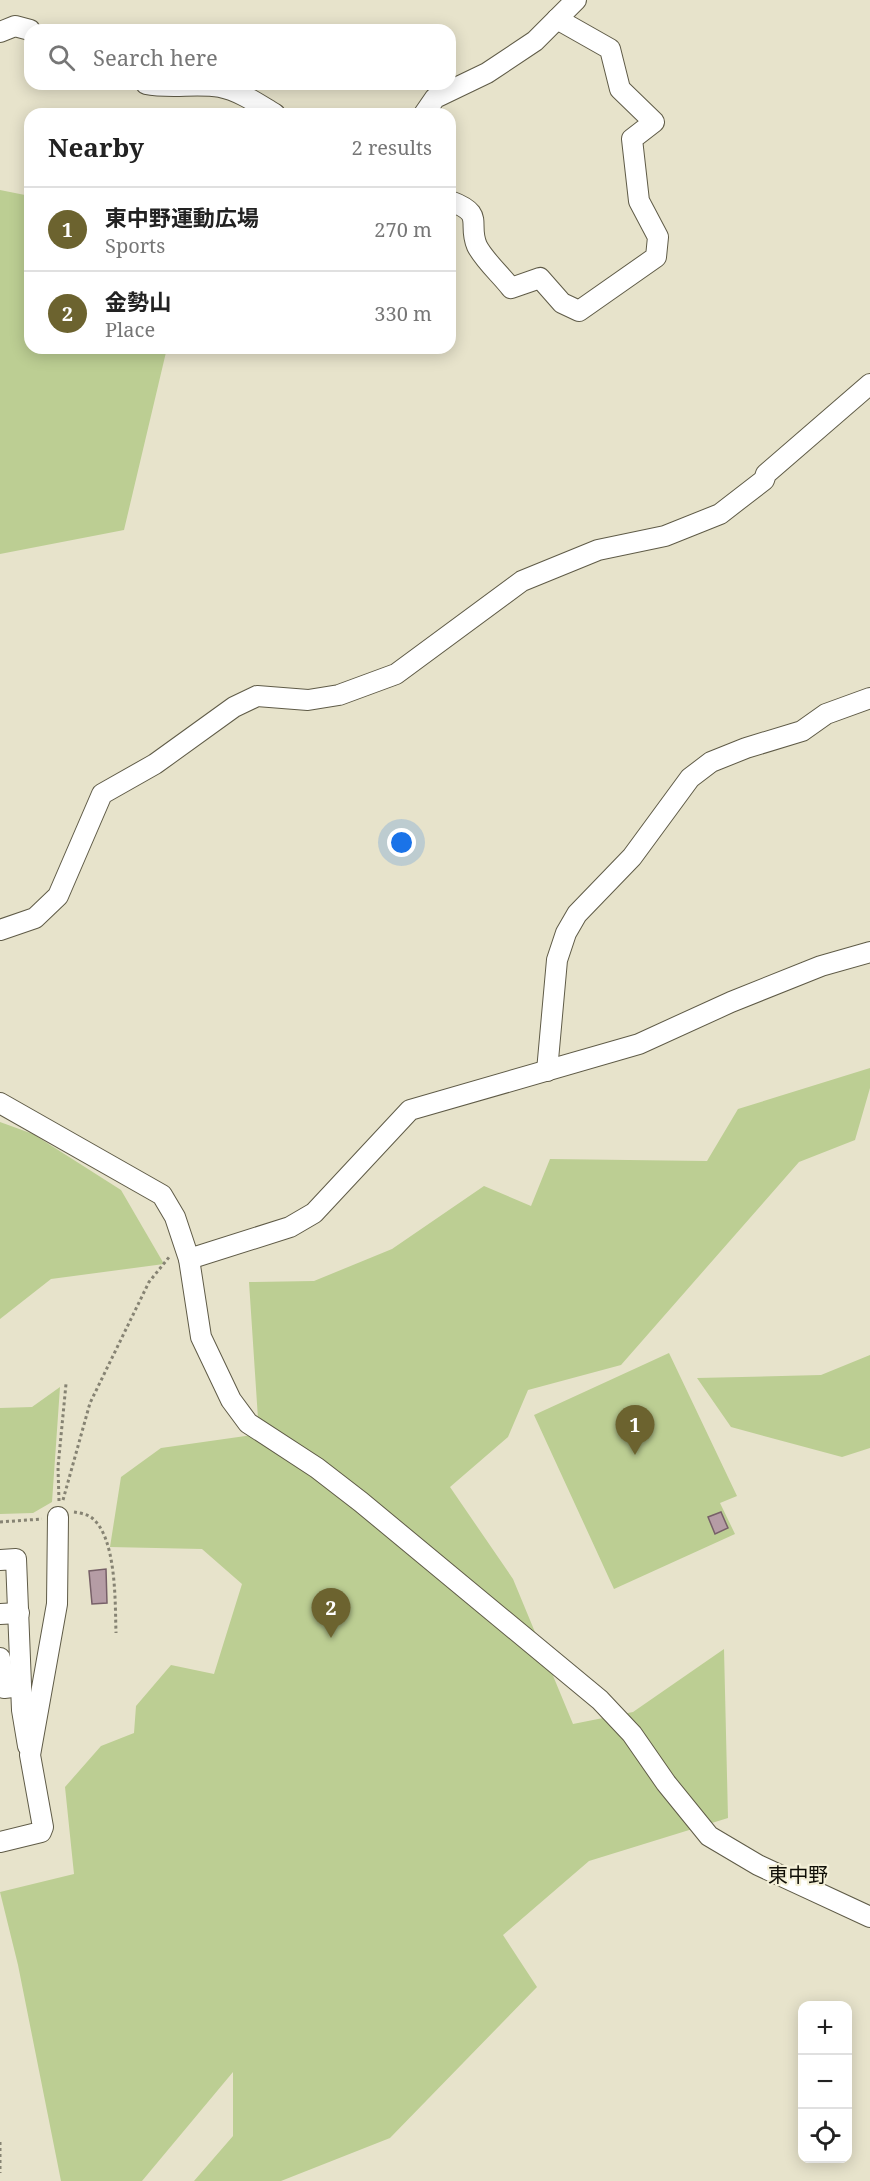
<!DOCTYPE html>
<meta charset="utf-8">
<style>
:root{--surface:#fff;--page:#f2f2f2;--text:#222;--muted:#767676;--line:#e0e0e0;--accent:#6c632f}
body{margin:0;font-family:"Noto Serif","Noto Sans JP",serif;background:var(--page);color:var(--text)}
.controls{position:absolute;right:18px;bottom:18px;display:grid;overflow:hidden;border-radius:12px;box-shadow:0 3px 15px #0003}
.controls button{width:54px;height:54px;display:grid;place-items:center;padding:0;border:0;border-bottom:2px solid var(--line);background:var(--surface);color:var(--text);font:30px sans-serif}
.you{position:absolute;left:402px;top:843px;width:21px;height:21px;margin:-15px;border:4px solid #fff;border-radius:50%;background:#1a73e8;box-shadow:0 0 0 9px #1a73e833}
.badge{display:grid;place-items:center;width:39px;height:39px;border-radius:50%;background:var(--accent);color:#fff;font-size:20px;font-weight:700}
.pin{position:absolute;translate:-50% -50px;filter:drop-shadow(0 2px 3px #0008)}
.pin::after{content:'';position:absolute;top:32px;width:21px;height:18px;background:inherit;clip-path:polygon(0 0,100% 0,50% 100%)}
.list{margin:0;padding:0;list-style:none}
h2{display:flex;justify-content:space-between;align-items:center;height:78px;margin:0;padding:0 24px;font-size:26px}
h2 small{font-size:20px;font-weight:400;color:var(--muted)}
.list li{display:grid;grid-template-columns:39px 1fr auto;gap:18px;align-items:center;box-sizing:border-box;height:84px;padding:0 24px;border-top:2px solid var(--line)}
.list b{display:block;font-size:22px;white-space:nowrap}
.list p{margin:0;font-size:20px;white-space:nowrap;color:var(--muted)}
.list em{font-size:20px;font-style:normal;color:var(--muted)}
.icon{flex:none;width:33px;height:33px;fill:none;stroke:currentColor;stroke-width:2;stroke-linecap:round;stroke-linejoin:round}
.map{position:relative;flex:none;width:870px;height:2181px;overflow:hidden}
.search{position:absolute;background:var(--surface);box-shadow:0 3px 15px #0003;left:24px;top:24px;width:432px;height:66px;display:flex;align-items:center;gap:15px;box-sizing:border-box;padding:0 21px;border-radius:18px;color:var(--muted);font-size:22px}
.panel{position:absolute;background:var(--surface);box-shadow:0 3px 15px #0003;left:24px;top:108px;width:432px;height:246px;border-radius:18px}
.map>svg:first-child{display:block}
</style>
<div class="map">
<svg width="870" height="2181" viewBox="0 0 870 2181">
<rect width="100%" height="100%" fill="#e7e3cb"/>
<g fill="#bcce93">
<polygon points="0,190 30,196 30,348 167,348 124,530 0,554"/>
<polygon points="870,1068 870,1088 855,1140 799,1162 621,1365 528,1390 508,1437 450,1487 513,1579 573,1724 633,1712 724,1649 728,1818 589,1861 503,1935 537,1987 390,2138 281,2181 194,2181 233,2136 233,2072 142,2181 61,2181 18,1965 0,1892 74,1874 65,1787 101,1746 134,1733 136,1706 171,1665 214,1674 242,1584 202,1549 110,1547 121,1477 161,1448 259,1434 249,1282 314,1281 392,1249 484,1186 531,1206 550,1159 707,1161 738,1109"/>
<polygon points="0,1122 33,1134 121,1190 164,1264 51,1279 0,1319"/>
<polygon points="669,1353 737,1496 720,1503 735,1534 614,1589 534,1415"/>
<polygon points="870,1355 870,1448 842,1457 731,1427 697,1378 821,1375"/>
<polygon points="60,1387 52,1502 33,1513 0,1514 0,1408 32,1407"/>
</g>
<g fill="#b59ca5" stroke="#776068" stroke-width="1.5">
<polygon points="721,1512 728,1528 715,1534 708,1517"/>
<polygon points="106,1569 107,1603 92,1604 89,1571"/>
</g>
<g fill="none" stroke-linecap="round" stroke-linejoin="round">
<g stroke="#5f5b47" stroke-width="22">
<g id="minor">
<polyline points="0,32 15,26 30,30"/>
<path d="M 146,84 C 171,89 196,83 220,87 C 240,91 258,104 275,114"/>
<polyline points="424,114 435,98 487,73 535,41 576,0"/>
<path d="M 450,201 C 486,214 467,223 477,246 C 484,260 501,275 511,288 L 540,278 L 562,303 L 579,311 L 656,257 L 658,237 L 639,201 L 632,139 L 654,122 L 620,89 L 610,49 L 557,19"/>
<polyline points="0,930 35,918 58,896 102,794 155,764 234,707 257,696 308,700 339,695 396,674 522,581 598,550 665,536 720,514 764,480 766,474 870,384"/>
<polyline points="547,1071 557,960 566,933 577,914 632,857 690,778 711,762 746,748 802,731 826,714 870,698"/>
<polyline points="0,1103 162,1195 175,1217 189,1259 201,1337 231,1400 248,1423 317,1468 361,1502 600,1700 632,1734 666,1783 709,1836 758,1865 870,1917"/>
<polyline points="189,1259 290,1227 314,1213 410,1110 639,1044 731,1002 821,966 870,952"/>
<polyline points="0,1560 16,1559 22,1710 28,1746"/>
<polyline points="0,1614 19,1613"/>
<polyline points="0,1658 4,1688 21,1686"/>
<polyline points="0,1842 41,1832 43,1827 30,1755 57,1604 58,1517"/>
</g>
</g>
<g stroke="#868373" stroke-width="3" stroke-dasharray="3 3" stroke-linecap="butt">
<polyline points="63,1500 90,1403 149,1282 170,1256"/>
<polyline points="59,1501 58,1467 66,1384"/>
<path d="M 74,1512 C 80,1513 87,1514 92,1518 C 117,1538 115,1604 116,1633"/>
<polyline points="0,1522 42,1519"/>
<polyline points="0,2142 0,2173"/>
</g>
<use href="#minor" stroke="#fff" stroke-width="20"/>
</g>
<g text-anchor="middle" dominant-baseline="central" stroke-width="4.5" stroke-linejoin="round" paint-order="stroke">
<g font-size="20" fill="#100f07" stroke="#f4f0d8">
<text x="798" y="1874">東中野</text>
</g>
</g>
</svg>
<div class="controls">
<button>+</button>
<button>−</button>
<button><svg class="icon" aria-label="locate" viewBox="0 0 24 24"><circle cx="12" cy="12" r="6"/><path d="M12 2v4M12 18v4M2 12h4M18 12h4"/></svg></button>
</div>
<div class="you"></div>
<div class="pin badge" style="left:635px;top:1455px">1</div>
<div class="pin badge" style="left:331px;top:1638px">2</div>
<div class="search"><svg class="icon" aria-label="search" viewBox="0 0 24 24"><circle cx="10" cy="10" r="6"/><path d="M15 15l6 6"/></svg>Search here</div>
<section class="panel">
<h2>Nearby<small>2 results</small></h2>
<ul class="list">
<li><span class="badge">1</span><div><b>東中野運動広場</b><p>Sports</p></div><em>270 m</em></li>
<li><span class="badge">2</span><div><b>金勢山</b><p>Place</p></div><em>330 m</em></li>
</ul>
</section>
</div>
